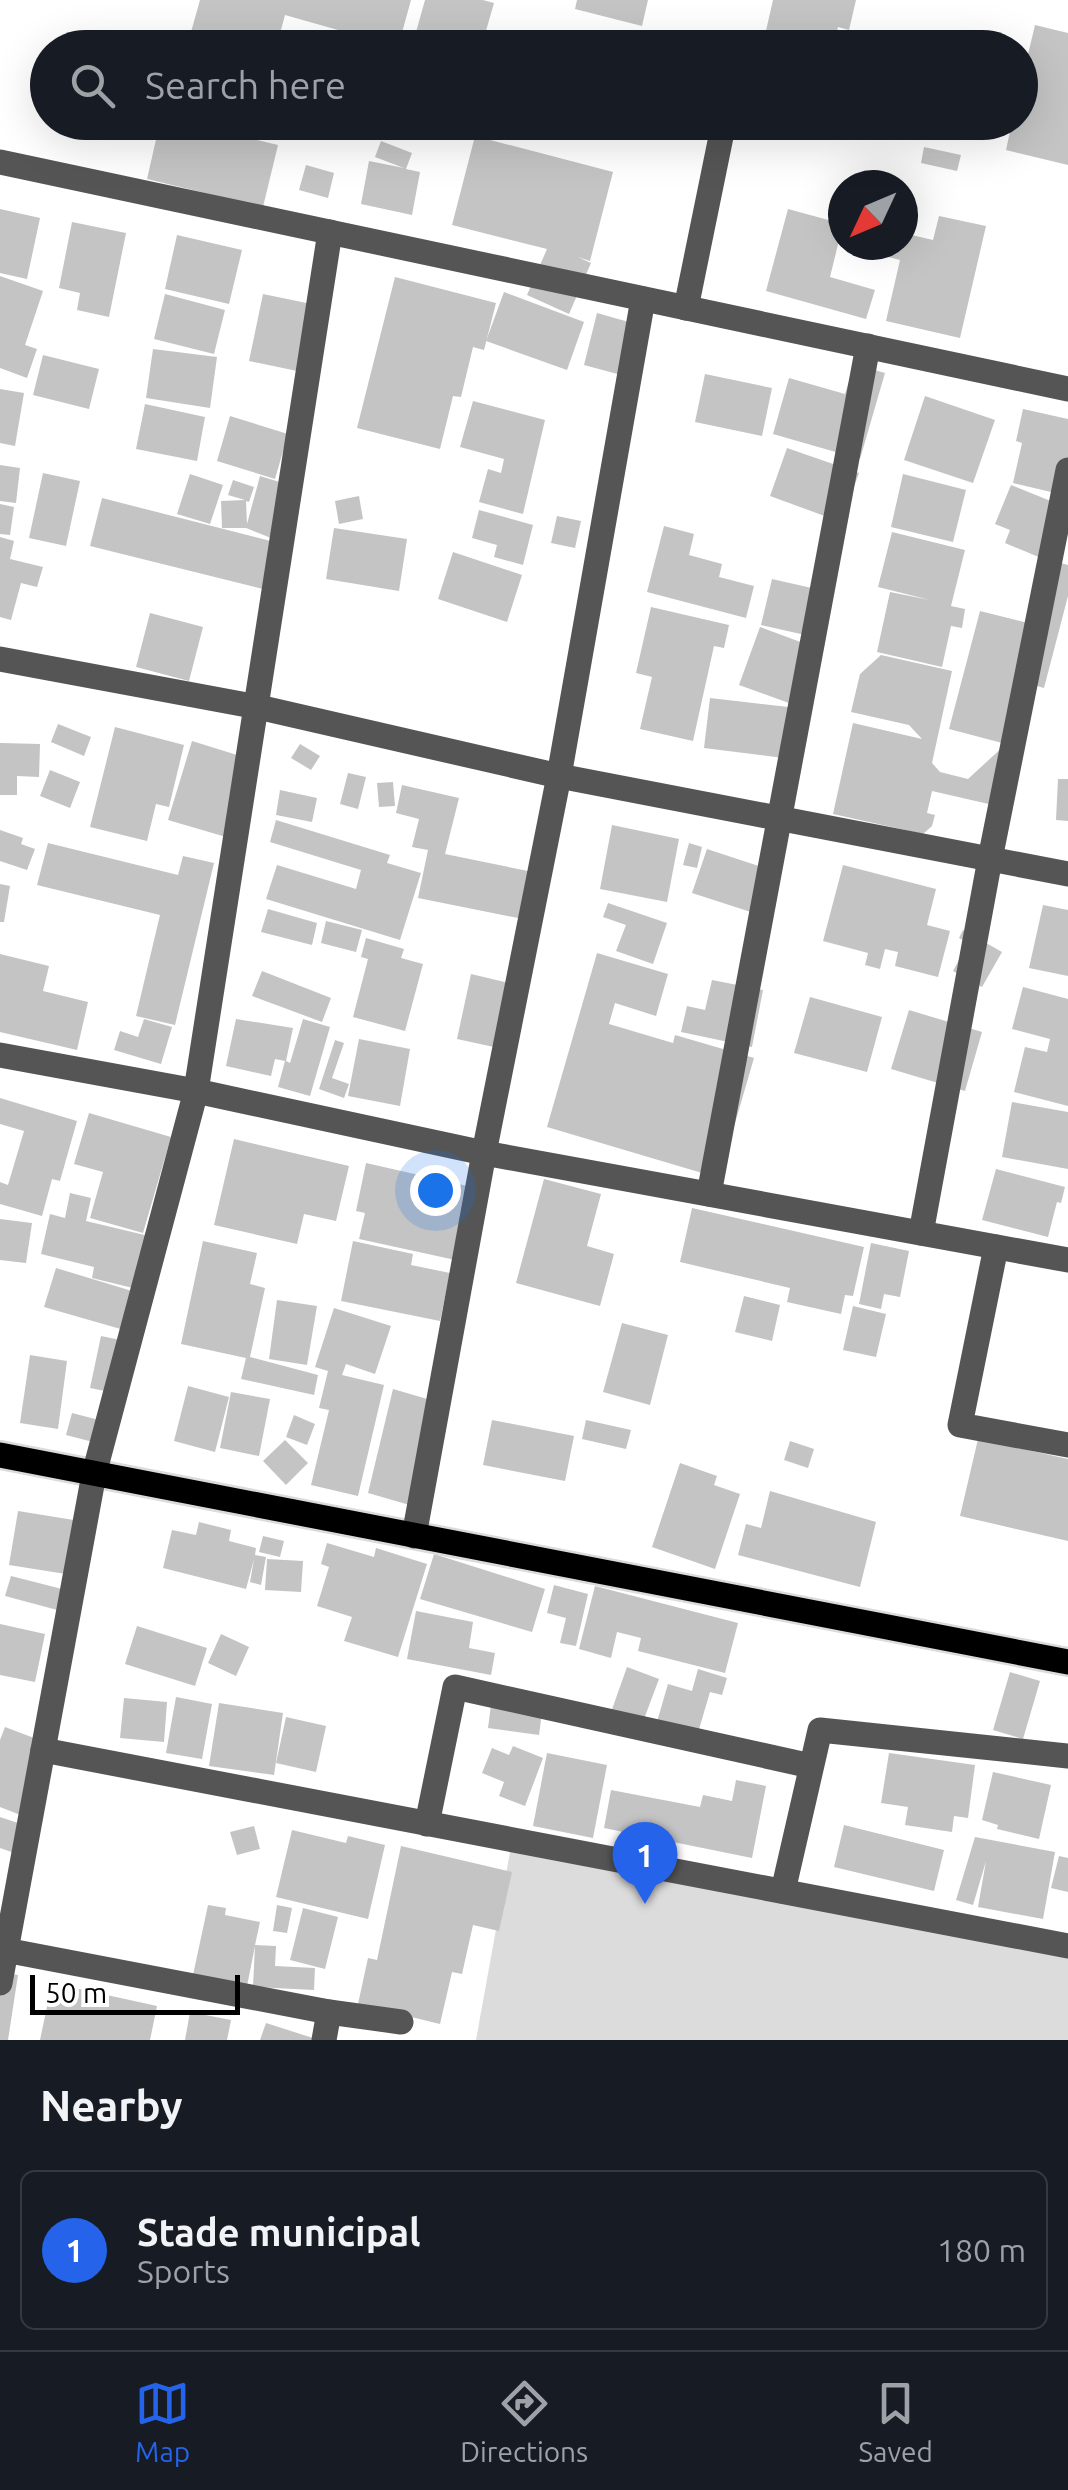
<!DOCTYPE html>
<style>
:root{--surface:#171b24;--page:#242831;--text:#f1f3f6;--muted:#9ea1a6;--line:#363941;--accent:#2563eb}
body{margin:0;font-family:Ubuntu,sans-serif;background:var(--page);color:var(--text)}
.compass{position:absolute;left:828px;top:170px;width:90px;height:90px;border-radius:50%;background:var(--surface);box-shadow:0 10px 40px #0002;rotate:226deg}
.scale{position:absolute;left:30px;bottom:25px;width:210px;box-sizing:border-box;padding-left:10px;border:5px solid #000;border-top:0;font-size:28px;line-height:35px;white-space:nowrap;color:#000;-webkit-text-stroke:8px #fff;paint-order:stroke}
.you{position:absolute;left:435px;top:1190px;width:35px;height:35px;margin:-25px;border:8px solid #fff;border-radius:50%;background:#1a73e8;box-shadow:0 0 0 15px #1a73e833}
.badge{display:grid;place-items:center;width:65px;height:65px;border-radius:50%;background:var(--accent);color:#fff;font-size:32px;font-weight:700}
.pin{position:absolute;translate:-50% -82px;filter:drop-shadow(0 2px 5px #0008)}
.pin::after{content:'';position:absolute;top:52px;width:35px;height:30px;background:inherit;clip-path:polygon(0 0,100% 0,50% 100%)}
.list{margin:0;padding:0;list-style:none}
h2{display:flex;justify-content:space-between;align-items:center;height:130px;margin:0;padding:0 40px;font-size:42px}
h2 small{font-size:32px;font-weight:400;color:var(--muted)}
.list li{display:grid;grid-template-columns:65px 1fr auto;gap:30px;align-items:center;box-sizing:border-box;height:160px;margin:0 20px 20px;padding:0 20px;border:2px solid var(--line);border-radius:15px}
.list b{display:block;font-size:38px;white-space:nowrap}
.list p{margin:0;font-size:32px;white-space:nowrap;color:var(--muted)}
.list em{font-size:32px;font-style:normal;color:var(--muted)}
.icon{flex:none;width:55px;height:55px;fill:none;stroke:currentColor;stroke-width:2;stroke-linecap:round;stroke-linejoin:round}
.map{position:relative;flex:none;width:1068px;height:2040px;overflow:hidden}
.search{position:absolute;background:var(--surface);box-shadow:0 10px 40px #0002;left:30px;right:30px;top:30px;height:110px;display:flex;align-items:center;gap:25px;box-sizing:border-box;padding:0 35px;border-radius:55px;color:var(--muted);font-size:38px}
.sheet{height:310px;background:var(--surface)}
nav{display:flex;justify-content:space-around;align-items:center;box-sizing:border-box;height:140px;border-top:2px solid var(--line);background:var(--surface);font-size:28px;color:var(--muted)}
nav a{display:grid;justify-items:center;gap:5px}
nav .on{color:var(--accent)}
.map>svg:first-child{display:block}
</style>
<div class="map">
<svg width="1068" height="2040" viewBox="0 0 1068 2040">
<rect width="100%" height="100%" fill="#fff"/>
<polygon fill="#dcdcdc" points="510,1852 1068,1956 1068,2040 476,2040"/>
<g fill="#c4c4c4">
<polygon points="200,0 411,0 398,47 285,15 276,48 246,48 191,32"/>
<polygon points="425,0 483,0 494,3 481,48 467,48 416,32"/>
<polygon points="577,0 648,0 642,26 575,9"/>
<polygon points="773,0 856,0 849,30 838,27 833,48 762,48"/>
<polygon points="1035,25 1068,33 1068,165 1006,150 1012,122 1020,122 1020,88"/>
<polygon points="160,122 184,122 278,145 263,207 147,179"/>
<polygon points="475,136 613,172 590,261 578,257 591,263 569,314 527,295 547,249 452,225"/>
<polygon points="381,141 412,153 406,169 420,172 412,215 361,204 369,161 404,168 375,157"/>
<polygon points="924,147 961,155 957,171 921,163"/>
<polygon points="306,165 334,173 328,198 299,190"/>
<polygon points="0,209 40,218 27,279 0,273"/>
<polygon points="788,209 843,224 830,277 875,290 866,319 766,291"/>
<polygon points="939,216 986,226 960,338 886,321 900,260 868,252 869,245 903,245 903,233 933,240"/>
<polygon points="72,222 126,233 109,317 77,310 80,293 59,288"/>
<polygon points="177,235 242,250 229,304 165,289"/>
<polygon points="0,276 43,291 25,345 37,349 27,378 0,368"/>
<polygon points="395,277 496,303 484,350 473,347 461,397 453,396 440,449 357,428"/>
<polygon points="504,292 584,322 567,370 486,341"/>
<polygon points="165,294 225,310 214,354 154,339"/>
<polygon points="263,294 316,305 302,372 249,361"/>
<polygon points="597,313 650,328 636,379 584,365"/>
<polygon points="153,349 217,357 210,408 146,398"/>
<polygon points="43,355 99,369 89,409 33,395"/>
<polygon points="854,364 885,373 860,459 773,434 789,378 845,394"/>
<polygon points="705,374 772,388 762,436 695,422"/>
<polygon points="0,389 24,393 15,446 0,443"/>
<polygon points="925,396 995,420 973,483 904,460"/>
<polygon points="473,401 545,420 523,514 479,502 488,469 501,473 504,459 460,447"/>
<polygon points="145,404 205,417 197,461 136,449"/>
<polygon points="1023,409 1068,419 1068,496 1013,483 1022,443 1016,441"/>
<polygon points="230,416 288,434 275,479 217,461"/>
<polygon points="787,448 859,473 841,522 770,496"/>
<polygon points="0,465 20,468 16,503 0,501"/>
<polygon points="43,473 80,481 66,546 29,538"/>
<polygon points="190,474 223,485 210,524 177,514"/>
<polygon points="903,474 966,490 953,542 891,527"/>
<polygon points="260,476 286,484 271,538 246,528 222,528 221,501 245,500 228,495 233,480 254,487 249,502 246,501 247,524"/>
<polygon points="1011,485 1068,508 1050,560 1068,565 1068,596 1044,688 1037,686 993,805 932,791 927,813 935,815 932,826 923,834 833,814 853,723 922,739 909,725 851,712 860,674 881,655 952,671 932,763 940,772 968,779 1006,744 949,729 980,611 1032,624 1048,561 1005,543 1010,530 995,524"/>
<polygon points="359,496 363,519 339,524 335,501"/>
<polygon points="102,498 286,545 275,592 90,546"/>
<polygon points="0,504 14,507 10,535 0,534"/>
<polygon points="479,510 533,525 523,565 494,557 497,545 472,538"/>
<polygon points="557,516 581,521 575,548 551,543"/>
<polygon points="664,526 694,534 689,555 722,564 719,577 754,586 746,618 647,592"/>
<polygon points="334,528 407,539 399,591 326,579"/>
<polygon points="892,532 965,550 951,606 965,609 962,628 951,626 942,667 877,652 890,592 930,600 878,587"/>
<polygon points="0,537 14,541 10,559 43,567 37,587 21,583 11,620 0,617"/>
<polygon points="453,552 522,575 507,622 438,599"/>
<polygon points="772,579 825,591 814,637 761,625"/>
<polygon points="651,607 729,625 724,648 714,646 693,741 640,729 652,677 636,673"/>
<polygon points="150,613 203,627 189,681 136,667"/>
<polygon points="760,627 822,650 800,707 739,685"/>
<polygon points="710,698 797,708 791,759 704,748"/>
<polygon points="58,724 91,737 84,756 51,742"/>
<polygon points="115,727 184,745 169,807 156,804 147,841 90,827"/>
<polygon points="192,741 250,759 226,837 168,820"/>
<polygon points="0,743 40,744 39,777 17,776 17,795 0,795"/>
<polygon points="300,744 320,756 311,770 291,758"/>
<polygon points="50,770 80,782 70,808 40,796"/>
<polygon points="348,773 366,777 358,809 340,804"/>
<polygon points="1058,779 1068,779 1068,821 1056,820"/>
<polygon points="393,782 395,806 379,807 377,783"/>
<polygon points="402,785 459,798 445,854 533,872 523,919 418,898 428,850 412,847 419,819 396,813"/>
<polygon points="280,790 317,798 312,822 276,815"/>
<polygon points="276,820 390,855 387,863 421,873 400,940 266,899 277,865 356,889 361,870 270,842"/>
<polygon points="612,825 679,839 667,902 600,889"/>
<polygon points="0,830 23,838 21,844 35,849 27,870 0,861"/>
<polygon points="48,843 178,875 183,856 214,863 175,1025 136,1016 160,915 37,885"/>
<polygon points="689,843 702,847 697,868 683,865"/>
<polygon points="707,849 774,871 760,915 692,893"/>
<polygon points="843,865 936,889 927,925 950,931 938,977 895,966 898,952 885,949 880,969 865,965 868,953 823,941"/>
<polygon points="0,884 10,886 4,922 0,922"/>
<polygon points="608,903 667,923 653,964 616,951 626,925 603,917"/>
<polygon points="1043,905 1068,910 1068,976 1029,968"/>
<polygon points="268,909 317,923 312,945 261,932"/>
<polygon points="326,921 362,930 356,952 321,943"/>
<polygon points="963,930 1002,952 982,987 953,971 968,943 959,938"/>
<polygon points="366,938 404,949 401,958 423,964 405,1031 353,1017 368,959 361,957"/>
<polygon points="597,953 668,974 656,1016 615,1003 609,1024 673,1043 675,1035 754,1058 719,1178 547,1127"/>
<polygon points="0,954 49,966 43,991 88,1002 77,1050 0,1032"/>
<polygon points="262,971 331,998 322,1022 252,996"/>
<polygon points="471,974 526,987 512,1051 457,1039"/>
<polygon points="712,980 763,990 752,1047 681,1032 687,1006 705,1010"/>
<polygon points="1023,987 1068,999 1068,1106 1014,1092 1025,1047 1047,1052 1050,1039 1012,1029"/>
<polygon points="810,997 882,1017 867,1072 794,1053"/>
<polygon points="909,1010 982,1032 965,1091 891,1069"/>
<polygon points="144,1019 172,1027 161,1064 114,1050 120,1031 138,1037"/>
<polygon points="236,1019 293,1028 286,1061 290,1063 303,1019 330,1027 310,1096 278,1087 285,1061 275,1059 271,1076 226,1066"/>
<polygon points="359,1039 410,1049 400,1106 348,1096"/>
<polygon points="335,1040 344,1043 332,1078 349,1084 344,1098 319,1089"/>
<polygon points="0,1098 77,1121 60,1181 52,1179 42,1216 0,1204 0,1182 8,1185 24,1131 0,1124"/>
<polygon points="1012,1102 1068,1112 1068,1169 1002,1157"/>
<polygon points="89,1113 171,1137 143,1233 90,1218 103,1172 74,1164"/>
<polygon points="234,1139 349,1166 336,1221 304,1214 297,1244 214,1225"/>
<polygon points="366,1163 485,1190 469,1263 359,1239 365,1213 356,1211"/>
<polygon points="996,1169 1065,1187 1061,1203 1057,1202 1048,1237 982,1220"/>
<polygon points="544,1179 601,1194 587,1246 614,1254 600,1306 516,1283"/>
<polygon points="70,1193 91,1198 86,1221 153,1237 141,1290 92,1278 94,1267 41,1254 50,1214 65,1218"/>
<polygon points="692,1208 864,1247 853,1296 845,1295 841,1314 787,1302 790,1288 680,1262"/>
<polygon points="0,1219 32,1223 26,1263 0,1260"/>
<polygon points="203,1241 257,1253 250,1284 265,1288 250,1357 318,1375 314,1395 241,1379 246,1358 181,1344"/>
<polygon points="353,1241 413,1254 411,1265 450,1273 440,1321 341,1301"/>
<polygon points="871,1243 909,1251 900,1297 884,1294 881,1309 859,1304"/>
<polygon points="56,1268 142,1294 131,1332 44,1307"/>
<polygon points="744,1296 780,1305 772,1341 735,1332"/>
<polygon points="277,1300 317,1306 307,1365 269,1359"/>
<polygon points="853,1306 886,1314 876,1357 843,1350"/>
<polygon points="334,1308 391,1326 375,1374 346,1364 342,1375 384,1385 358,1496 311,1485 329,1410 319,1408 328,1371 315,1367"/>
<polygon points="622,1323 668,1335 650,1405 603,1392"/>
<polygon points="101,1336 135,1343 125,1395 90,1388"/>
<polygon points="30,1355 67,1361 58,1429 20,1423"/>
<polygon points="188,1386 229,1397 215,1452 174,1441"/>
<polygon points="393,1389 441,1403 413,1506 368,1493"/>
<polygon points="231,1392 270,1399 259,1456 220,1448"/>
<polygon points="72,1413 99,1420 93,1442 66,1435"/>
<polygon points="294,1415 315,1424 307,1445 286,1437"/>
<polygon points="492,1420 574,1436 565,1481 483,1465"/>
<polygon points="586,1420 631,1430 626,1449 582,1439"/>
<polygon points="978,1439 1068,1459 1068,1541 960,1516"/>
<polygon points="285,1440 308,1463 286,1485 263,1461"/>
<polygon points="790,1441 814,1449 808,1468 784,1460"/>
<polygon points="680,1463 717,1476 714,1485 740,1494 715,1569 652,1547"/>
<polygon points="770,1491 876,1522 860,1587 738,1555 746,1524 761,1528"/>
<polygon points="18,1511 80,1521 72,1575 9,1565"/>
<polygon points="199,1522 231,1530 229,1541 256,1548 255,1555 266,1557 261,1585 250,1582 254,1559 246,1589 163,1568 172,1530 196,1535"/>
<polygon points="263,1536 284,1541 280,1557 259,1552"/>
<polygon points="327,1543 374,1557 376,1548 427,1564 398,1657 344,1641 352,1617 317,1606 329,1567 321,1564"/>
<polygon points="434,1554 545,1589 532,1632 420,1599"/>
<polygon points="267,1559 303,1561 301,1592 265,1590"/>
<polygon points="11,1576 66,1590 61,1611 5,1596"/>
<polygon points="554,1585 588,1594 576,1646 560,1643 566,1618 547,1613"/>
<polygon points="595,1586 738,1623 725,1673 638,1651 641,1638 617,1632 611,1658 579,1649"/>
<polygon points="416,1611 473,1622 469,1648 495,1653 491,1675 407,1659"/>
<polygon points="0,1624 45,1634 35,1682 0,1675"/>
<polygon points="137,1626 207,1648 195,1686 125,1664"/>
<polygon points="221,1634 249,1647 236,1676 208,1663"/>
<polygon points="627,1667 659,1679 641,1727 610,1715"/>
<polygon points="698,1669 727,1678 722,1695 710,1692 697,1736 656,1725 668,1684 692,1691"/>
<polygon points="1010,1672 1040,1681 1023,1739 993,1730"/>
<polygon points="176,1697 212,1704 202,1759 166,1753"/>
<polygon points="124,1698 167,1702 164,1742 120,1738"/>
<polygon points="219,1703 283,1713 274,1775 209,1766"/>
<polygon points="491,1705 542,1712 539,1735 488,1728"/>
<polygon points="286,1717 326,1726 316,1772 276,1763"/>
<polygon points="5,1727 50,1744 23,1816 0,1807 0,1740"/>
<polygon points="513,1746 543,1758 525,1806 499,1796 504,1782 482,1773 492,1748 509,1755"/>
<polygon points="547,1753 607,1765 593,1838 533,1826"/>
<polygon points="889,1753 975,1765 968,1818 954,1816 952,1832 905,1825 908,1807 881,1803"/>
<polygon points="993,1772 1051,1785 1039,1839 997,1829 998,1825 982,1820"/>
<polygon points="736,1780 766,1786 752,1858 604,1828 611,1790 700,1807 703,1795 732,1801"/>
<polygon points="0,1817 33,1828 23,1856 0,1848"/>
<polygon points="844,1825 944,1850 934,1891 834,1867"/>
<polygon points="254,1826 260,1849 237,1855 230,1832"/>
<polygon points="292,1830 346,1843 348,1836 385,1845 368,1919 276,1897"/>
<polygon points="975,1837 1055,1852 1043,1919 978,1907 986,1861 973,1905 956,1900"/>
<polygon points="401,1846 512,1872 499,1931 473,1925 462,1974 452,1972 440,2024 358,2004 368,1958 377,1960"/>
<polygon points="1059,1856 1068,1858 1068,1892 1051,1888"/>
<polygon points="208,1905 226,1908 225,1915 260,1922 255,1945 276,1946 275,1966 315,1968 314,1990 253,1987 255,1946 247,1986 193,1975"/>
<polygon points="277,1905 292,1908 287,1933 273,1931"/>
<polygon points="303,1908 338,1917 325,1969 290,1960"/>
<polygon points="0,1972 18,1975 8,2040 0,2040"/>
<polygon points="52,1983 157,2006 150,2040 40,2040"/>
<polygon points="190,2012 231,2020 227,2040 185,2040"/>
<polygon points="266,2023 316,2039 316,2040 260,2040"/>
</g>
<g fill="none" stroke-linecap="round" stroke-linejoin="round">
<g stroke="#dbdbdb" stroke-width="30">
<polyline id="major" points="0,1455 1068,1662"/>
</g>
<g stroke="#555" stroke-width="25">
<polyline points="0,162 1068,389"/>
<polyline points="686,308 724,122"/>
<polyline points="0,659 258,707 559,776 1068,874"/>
<polyline points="0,1055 196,1091 484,1153 1068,1260"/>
<polyline points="709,1194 868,346"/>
<polyline points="921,1233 990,859 1068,470"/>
<polyline points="996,1247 960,1425 1068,1445"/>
<polyline points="414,1536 484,1153 559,776 643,299"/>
<polyline points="43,1750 1068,1946"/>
<polyline points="427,1824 455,1687 811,1766"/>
<polyline points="783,1891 820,1730 1068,1756"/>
<polyline points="0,1949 329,2012 401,2022"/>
<polyline points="0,1983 94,1474 196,1091 330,232"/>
<polyline points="324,2040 329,2012"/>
</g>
<use href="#major" stroke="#000" stroke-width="25"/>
</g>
</svg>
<svg class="compass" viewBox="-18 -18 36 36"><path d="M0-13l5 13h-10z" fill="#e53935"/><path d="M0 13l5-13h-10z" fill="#9ea1a6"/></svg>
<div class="scale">50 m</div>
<div class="you"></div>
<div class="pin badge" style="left:645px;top:1904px">1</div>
<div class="search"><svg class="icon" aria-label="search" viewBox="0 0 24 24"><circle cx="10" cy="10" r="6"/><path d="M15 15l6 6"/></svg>Search here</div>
</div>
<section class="sheet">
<h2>Nearby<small></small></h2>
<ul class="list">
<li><span class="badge">1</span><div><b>Stade municipal</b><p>Sports</p></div><em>180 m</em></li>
</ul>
</section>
<nav>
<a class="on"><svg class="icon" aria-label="map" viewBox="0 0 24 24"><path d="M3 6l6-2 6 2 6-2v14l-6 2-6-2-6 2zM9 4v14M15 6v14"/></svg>Map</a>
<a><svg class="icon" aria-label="directions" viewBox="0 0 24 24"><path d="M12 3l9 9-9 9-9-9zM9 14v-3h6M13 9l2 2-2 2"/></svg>Directions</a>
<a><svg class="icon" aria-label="saved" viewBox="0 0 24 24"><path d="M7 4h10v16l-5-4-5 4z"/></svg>Saved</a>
</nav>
